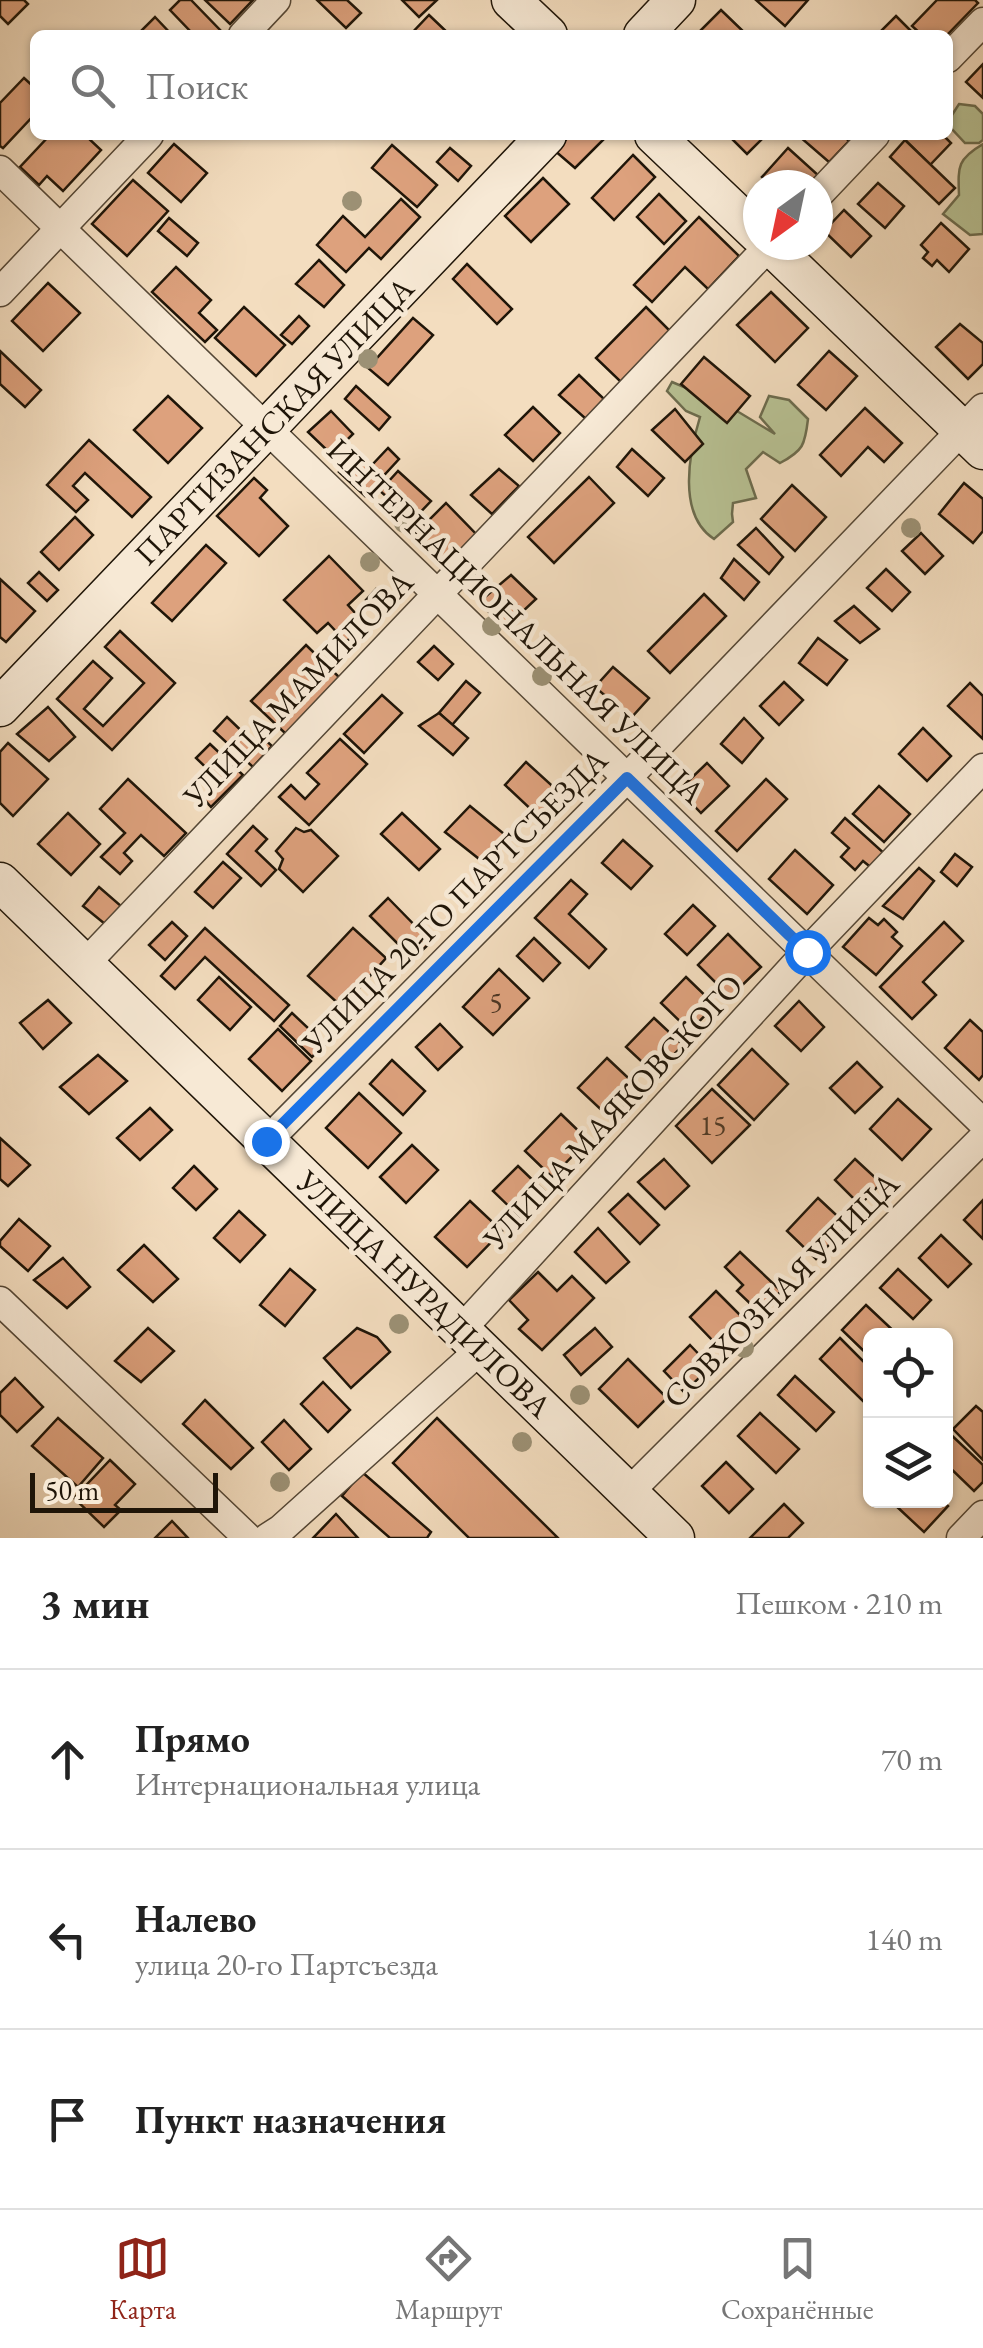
<!DOCTYPE html>
<html lang="ru">
<meta charset="utf-8">
<style>
:root{--surface:#fff;--page:#f6f6f6;--text:#222;--muted:#767676;--line:#e0e0e0;--accent:#8f2418}
body{margin:0;font-family:"EB Garamond",serif;background:var(--page);color:var(--text)}
.controls{position:absolute;right:30px;bottom:30px;display:grid;overflow:hidden;border-radius:15px;box-shadow:0 2px 8px #0004}
.controls button{width:90px;height:90px;display:grid;place-items:center;padding:0;border:0;border-bottom:2px solid var(--line);background:var(--surface);color:var(--text);font:50px sans-serif}
.compass{position:absolute;left:743px;top:170px;width:90px;height:90px;border-radius:50%;background:var(--surface);box-shadow:0 2px 8px #0004;rotate:213deg}
.scale{position:absolute;left:30px;bottom:25px;width:188px;box-sizing:border-box;padding-left:10px;border:5px solid #1f1508;border-top:0;font-size:28px;line-height:35px;white-space:nowrap;color:#1f1508;-webkit-text-stroke:8px #f7e9d5;paint-order:stroke}
.stop{position:absolute;width:30px;height:30px;margin:-22px;border:8px solid #1a73e8;border-radius:50%;background:#fff}
.stop.end{background:#1a73e8;border-color:#fff;box-shadow:0 2px 10px #0008}
.list{margin:0;padding:0;list-style:none}
h2{display:flex;justify-content:space-between;align-items:center;height:130px;margin:0;padding:0 40px;font-size:42px}
h2 small{font-size:32px;font-weight:400;color:var(--muted)}
.list li{display:grid;grid-template-columns:65px 1fr auto;gap:30px;align-items:center;box-sizing:border-box;height:180px;padding:0 40px;border-top:2px solid var(--line)}
.list b{display:block;font-size:38px;white-space:nowrap}
.list p{margin:0;font-size:32px;white-space:nowrap;color:var(--muted)}
.list em{font-size:32px;font-style:normal;color:var(--muted)}
.icon{flex:none;width:55px;height:55px;fill:none;stroke:currentColor;stroke-width:2;stroke-linecap:round;stroke-linejoin:round}
.map{position:relative;flex:none;width:983px;height:1538px;overflow:hidden}
.search{position:absolute;background:var(--surface);box-shadow:0 2px 8px #0004;left:30px;right:30px;top:30px;height:110px;display:flex;align-items:center;gap:25px;box-sizing:border-box;padding:0 35px;border-radius:15px;color:var(--muted);font-size:38px}
.sheet{height:670px;background:var(--surface)}
nav{display:flex;justify-content:space-around;align-items:center;box-sizing:border-box;height:140px;border-top:2px solid var(--line);background:var(--surface);font-size:28px;color:var(--muted)}
nav a{display:grid;justify-items:center;gap:5px}
nav .on{color:var(--accent)}
.map>svg:first-child{display:block}
</style>
<div class="map">
<svg width="983" height="1538" viewBox="0 0 983 1538">
<rect width="100%" height="100%" fill="#f3ddbf"/>
<filter id="stains"><feTurbulence type="fractalNoise" baseFrequency=".002" numOctaves="4"/><feColorMatrix values="0 0 0 0 .2 0 0 0 0 .09 0 0 0 0 .02 0 0 0 .5 -.17"/></filter>
<radialGradient id="worn" r=".72"><stop offset=".6" stop-color="#630" stop-opacity="0"/><stop offset="1" stop-color="#630" stop-opacity=".3"/></radialGradient>
<g fill="#b8c294" stroke="#6c6c4e" stroke-width="2.5">
<polygon points="959,104 975,106 983,114 983,140 979,143 965,143 951,128 952,115"/>
<path d="M 983,144 L 983,234 L 970,235 L 943,214 L 959,195 C 958,167 957,159 983,144 Z"/>
<path d="M 672,382 L 727,405 L 775,434 L 760,417 L 769,396 L 789,400 L 808,419 C 805,445 803,451 780,463 L 763,452 L 746,469 L 756,498 L 733,503 L 732,514 L 733,522 L 714,539 C 677,515 689,453 700,417 L 686,411 L 667,391 Z"/>
</g>
<g fill="#dda17d" stroke="#1f1508" stroke-width="2.5">
<polygon points="0,0 24,0 28,4 8,24 0,16"/>
<polygon points="180,0 191,0 222,32 219,35 194,35 170,10"/>
<polygon points="205,0 253,0 230,24"/>
<polygon points="317,0 347,0 361,13 346,28"/>
<polygon points="402,0 437,0 419,17"/>
<polygon points="756,0 808,0 785,26"/>
<polygon points="937,0 975,0 978,3 947,35 922,35 912,26"/>
<polygon points="721,10 747,35 706,35 701,30"/>
<polygon points="429,15 450,35 410,35"/>
<polygon points="896,16 915,35 881,35 879,33"/>
<polygon points="155,17 172,35 137,35"/>
<polygon points="983,64 983,98 966,82"/>
<polygon points="24,78 35,88 35,114 3,148 0,146 0,103"/>
<polygon points="50,135 85,135 101,150 63,191 47,176 39,185 20,167"/>
<polygon points="571,135 598,135 603,140 575,168 554,150"/>
<polygon points="728,135 766,135 747,154"/>
<polygon points="802,135 843,135 849,141 829,162 800,137"/>
<polygon points="910,135 943,135 951,143 930,165 905,140"/>
<polygon points="905,140 955,188 939,204 890,157"/>
<polygon points="174,144 207,173 181,202 148,173"/>
<polygon points="392,145 437,185 417,207 372,168"/>
<polygon points="450,148 471,166 458,181 437,162"/>
<polygon points="788,148 819,176 810,185 771,185 762,177"/>
<polygon points="633,155 655,177 614,220 592,198"/>
<polygon points="543,178 569,204 531,242 505,216"/>
<polygon points="133,180 168,211 127,256 92,224"/>
<polygon points="878,183 904,206 885,228 858,204"/>
<polygon points="659,194 686,221 664,244 637,217"/>
<polygon points="401,199 420,217 381,259 369,248 346,272 317,245 343,216 365,237"/>
<polygon points="844,210 871,236 851,257 824,231"/>
<polygon points="699,217 739,256 708,289 685,267 652,302 634,285"/>
<polygon points="169,218 198,243 187,256 158,231"/>
<polygon points="941,223 969,249 949,272 937,260 932,266 923,258 928,252 921,245"/>
<polygon points="319,260 344,285 324,307 296,284"/>
<polygon points="467,264 512,309 497,324 453,279"/>
<polygon points="176,267 211,300 199,313 217,330 205,342 152,292"/>
<polygon points="48,283 80,313 43,351 12,321"/>
<polygon points="771,292 808,328 775,362 737,325"/>
<polygon points="244,307 285,345 256,376 215,338"/>
<polygon points="646,307 670,331 621,382 596,358"/>
<polygon points="299,316 309,326 292,344 281,335"/>
<polygon points="413,318 433,335 388,385 368,368"/>
<polygon points="960,324 983,343 983,364 968,379 936,347"/>
<polygon points="0,351 41,390 25,407 0,384"/>
<polygon points="829,351 857,376 826,410 798,385"/>
<polygon points="704,357 750,396 727,423 681,384"/>
<polygon points="579,375 604,399 586,419 559,395"/>
<polygon points="356,386 390,417 379,430 345,399"/>
<polygon points="168,396 202,428 168,463 134,430"/>
<polygon points="533,407 560,433 533,461 505,435"/>
<polygon points="865,408 902,443 884,462 868,447 841,476 820,455"/>
<polygon points="675,409 703,444 685,462 652,430"/>
<polygon points="331,411 353,434 332,455 308,432"/>
<polygon points="89,440 151,497 132,517 85,473 73,486 88,500 76,512 47,485"/>
<polygon points="388,448 399,459 365,496 339,472 357,452 371,466"/>
<polygon points="632,449 664,478 648,496 617,467"/>
<polygon points="499,469 519,486 492,514 471,495"/>
<polygon points="398,471 431,501 413,520 380,491"/>
<polygon points="589,477 614,503 554,563 528,537"/>
<polygon points="254,478 267,490 260,498 288,526 259,556 217,516"/>
<polygon points="964,483 983,499 983,531 973,543 939,514"/>
<polygon points="792,485 826,517 795,551 761,519"/>
<polygon points="446,503 478,536 446,568 413,536"/>
<polygon points="75,517 93,535 59,570 41,552"/>
<polygon points="756,528 783,557 769,574 738,545"/>
<polygon points="921,533 943,556 925,574 902,551"/>
<polygon points="206,545 226,563 172,621 152,603"/>
<polygon points="329,556 363,591 348,605 365,624 346,642 328,623 317,633 284,600"/>
<polygon points="734,559 759,582 744,600 721,578"/>
<polygon points="886,569 910,592 892,611 867,588"/>
<polygon points="39,572 58,590 47,601 28,583"/>
<polygon points="511,575 536,599 505,628 479,602"/>
<polygon points="0,579 35,611 6,642 0,637"/>
<polygon points="376,589 389,602 379,613 366,600"/>
<polygon points="704,594 726,616 670,673 648,651"/>
<polygon points="854,606 879,629 860,643 835,621"/>
<polygon points="120,631 175,683 112,750 57,699 93,661 112,678 84,709 103,726 144,683 105,647"/>
<polygon points="818,638 847,660 827,685 799,663"/>
<polygon points="306,645 341,679 286,734 251,701"/>
<polygon points="434,646 453,664 438,680 418,662"/>
<polygon points="613,667 649,698 631,718 595,687"/>
<polygon points="466,681 480,693 452,725 439,713"/>
<polygon points="784,682 803,700 779,725 760,706"/>
<polygon points="970,683 983,696 983,739 948,706"/>
<polygon points="382,695 402,713 364,753 344,734"/>
<polygon points="48,707 75,737 49,761 17,734"/>
<polygon points="439,713 468,738 453,755 419,726"/>
<polygon points="227,717 254,743 261,736 272,746 253,767 214,731"/>
<polygon points="744,718 763,738 742,763 721,744"/>
<polygon points="923,728 951,756 927,781 899,754"/>
<polygon points="340,739 367,764 309,825 279,797 291,785 305,799 319,784 307,773"/>
<polygon points="8,743 48,779 13,816 0,803 0,752"/>
<polygon points="210,744 243,775 211,807 202,797 219,780 196,758"/>
<polygon points="526,762 559,792 538,816 505,785"/>
<polygon points="707,763 729,786 701,813 679,790"/>
<polygon points="128,779 186,833 164,856 141,835 124,853 132,861 120,874 101,857 125,833 100,809"/>
<polygon points="766,779 787,799 737,851 716,831"/>
<polygon points="879,786 910,814 884,842 853,814"/>
<polygon points="470,806 509,838 483,862 445,832"/>
<polygon points="68,813 100,844 71,875 38,844"/>
<polygon points="402,813 440,849 419,870 381,834"/>
<polygon points="845,818 886,855 873,869 863,861 855,870 841,857 849,848 832,833"/>
<polygon points="253,826 267,839 256,851 276,870 261,886 227,854"/>
<polygon points="296,828 304,832 311,830 338,856 303,892 279,869 283,859 276,851"/>
<polygon points="623,840 652,866 631,889 602,863"/>
<polygon points="795,850 833,885 807,914 769,879"/>
<polygon points="955,854 972,867 957,886 941,872"/>
<polygon points="223,862 241,878 213,908 195,892"/>
<polygon points="919,868 934,881 903,919 883,906"/>
<polygon points="571,880 587,894 569,914 606,949 589,968 535,918"/>
<polygon points="99,887 121,906 105,924 83,906"/>
<polygon points="388,898 431,942 413,959 370,916"/>
<polygon points="693,905 715,926 687,955 665,934"/>
<polygon points="869,918 878,925 884,919 897,932 892,937 902,946 876,975 843,947"/>
<polygon points="172,922 187,936 165,960 149,945"/>
<polygon points="944,922 963,941 923,982 936,995 912,1019 880,987"/>
<polygon points="205,928 289,1005 274,1021 205,957 175,989 161,976"/>
<polygon points="353,928 386,958 342,1007 308,976"/>
<polygon points="728,934 761,967 730,997 698,965"/>
<polygon points="534,938 560,963 543,981 517,956"/>
<polygon points="499,969 529,998 493,1035 463,1007"/>
<polygon points="219,977 251,1007 230,1030 198,1000"/>
<polygon points="686,977 715,1005 690,1031 661,1003"/>
<polygon points="48,1000 71,1023 43,1049 20,1023"/>
<polygon points="799,1001 824,1027 801,1051 775,1026"/>
<polygon points="292,1013 325,1044 312,1057 280,1026"/>
<polygon points="654,1018 683,1045 655,1074 626,1047"/>
<polygon points="970,1020 983,1032 983,1075 979,1080 945,1048"/>
<polygon points="440,1024 462,1047 438,1070 416,1047"/>
<polygon points="278,1029 311,1061 282,1091 249,1059"/>
<polygon points="752,1049 788,1084 754,1120 718,1085"/>
<polygon points="98,1055 127,1081 89,1114 60,1087"/>
<polygon points="607,1058 640,1089 611,1119 578,1088"/>
<polygon points="392,1060 425,1091 403,1115 370,1084"/>
<polygon points="857,1062 882,1087 855,1113 830,1088"/>
<polygon points="712,1089 750,1125 712,1163 676,1126"/>
<polygon points="359,1093 401,1133 368,1168 326,1128"/>
<polygon points="898,1099 931,1129 902,1160 870,1129"/>
<polygon points="150,1108 172,1130 140,1160 117,1138"/>
<polygon points="561,1114 588,1140 552,1177 525,1151"/>
<polygon points="0,1138 30,1165 8,1186 0,1179"/>
<polygon points="412,1145 438,1170 406,1203 380,1177"/>
<polygon points="664,1159 689,1186 665,1209 638,1182"/>
<polygon points="855,1159 881,1183 860,1205 835,1180"/>
<polygon points="194,1166 217,1189 196,1210 173,1188"/>
<polygon points="518,1166 544,1191 520,1217 493,1191"/>
<polygon points="628,1194 659,1225 640,1244 609,1212"/>
<polygon points="818,1198 847,1225 816,1259 787,1231"/>
<polygon points="983,1200 983,1239 964,1220"/>
<polygon points="470,1201 502,1231 467,1267 435,1237"/>
<polygon points="239,1211 265,1235 240,1262 214,1238"/>
<polygon points="19,1219 50,1246 28,1271 0,1246 0,1241"/>
<polygon points="598,1228 629,1262 606,1283 575,1252"/>
<polygon points="941,1235 971,1264 948,1287 919,1258"/>
<polygon points="144,1245 178,1279 153,1302 118,1270"/>
<polygon points="740,1252 781,1291 760,1313 737,1291 743,1285 725,1267"/>
<polygon points="63,1258 90,1287 67,1308 34,1280"/>
<polygon points="290,1269 315,1290 285,1326 260,1305"/>
<polygon points="898,1269 931,1300 913,1319 880,1288"/>
<polygon points="538,1272 557,1291 572,1276 594,1298 542,1350 519,1329 528,1320 509,1300"/>
<polygon points="716,1291 743,1318 716,1344 690,1317"/>
<polygon points="866,1305 899,1336 870,1336 870,1357 842,1330"/>
<polygon points="148,1328 174,1351 141,1382 115,1361"/>
<polygon points="357,1328 377,1337 390,1352 351,1388 324,1358"/>
<polygon points="595,1328 612,1347 581,1375 564,1355"/>
<polygon points="840,1338 870,1368 870,1396 864,1402 820,1359"/>
<polygon points="690,1345 711,1367 684,1392 664,1371"/>
<polygon points="628,1359 667,1398 638,1427 599,1389"/>
<polygon points="795,1376 834,1412 816,1431 778,1395"/>
<polygon points="15,1378 43,1407 17,1432 0,1415 0,1393"/>
<polygon points="323,1382 350,1410 328,1432 301,1404"/>
<polygon points="205,1400 253,1448 231,1469 183,1424"/>
<polygon points="976,1406 983,1412 983,1460 953,1429"/>
<polygon points="760,1413 799,1449 776,1473 738,1436"/>
<polygon points="58,1418 103,1458 78,1487 32,1446"/>
<polygon points="437,1418 558,1538 469,1538 393,1463"/>
<polygon points="284,1420 311,1449 289,1470 262,1442"/>
<polygon points="946,1430 983,1465 983,1482 974,1491 946,1464"/>
<polygon points="110,1460 135,1484 115,1505 121,1510 104,1527 74,1498"/>
<polygon points="726,1462 753,1489 729,1513 702,1486"/>
<polygon points="362,1472 431,1532 427,1538 390,1538 342,1496"/>
<polygon points="897,1500 941,1500 948,1506 924,1532 894,1504"/>
<polygon points="784,1504 803,1523 788,1538 750,1538"/>
<polygon points="336,1514 358,1538 313,1538"/>
<polygon points="172,1521 188,1538 155,1538"/>
</g>
<g fill="none" stroke-linecap="round" stroke-linejoin="round">
<g stroke="#544736" stroke-width="31">
<g id="street">
<polyline points="243,35 276,0"/>
<polyline points="948,58 983,22"/>
<polyline points="0,170 983,1123"/>
<polyline points="818,195 875,135"/>
<polyline points="0,292 149,135"/>
<polyline points="84,965 770,245"/>
<polyline points="267,1141 627,778 983,408"/>
<polyline points="0,1301 248,1538"/>
<polyline points="460,1331 807,952 983,768"/>
<polyline points="629,1492 983,1138"/>
<polyline points="267,1538 281,1529 480,1350"/>
<polyline points="961,1538 983,1515"/>
</g>
</g>
<g stroke="#1f1508" stroke-width="41">
<g id="secondary">
<polyline points="511,0 548,35"/>
<polyline points="643,35 676,0"/>
<polyline points="654,135 758,234"/>
<polyline points="770,245 983,450"/>
<polyline points="0,707 547,135"/>
<polyline points="0,882 675,1538"/>
</g>
</g>
<use href="#street" stroke="#f7e9d5" stroke-width="28"/>
<use href="#secondary" stroke="#f7e9d5" stroke-width="38"/>
</g>
<g fill="#9c9175">
<circle cx="352" cy="201" r="10"/>
<circle cx="368" cy="359" r="10"/>
<circle cx="404" cy="523" r="10"/>
<circle cx="911" cy="528" r="10"/>
<circle cx="370" cy="562" r="10"/>
<circle cx="492" cy="626" r="10"/>
<circle cx="542" cy="676" r="10"/>
<circle cx="399" cy="1324" r="10"/>
<circle cx="744" cy="1348" r="10"/>
<circle cx="580" cy="1395" r="10"/>
<circle cx="522" cy="1442" r="10"/>
<circle cx="280" cy="1482" r="10"/>
</g>
<g fill="none" stroke-linecap="round" stroke-linejoin="round">
<polyline stroke="#1a73e8" stroke-width="12" points="266,1141 627,778 807,952"/>
</g>
<g text-anchor="middle" dominant-baseline="central" stroke-width="9" stroke-linejoin="round" paint-order="stroke">
<g font-size="28" fill="#4e3825">
<text x="496" y="1002">5</text>
<text x="713" y="1125">15</text>
</g>
<g font-size="32" fill="#1f1508" stroke="#f7e9d5">
<text transform="translate(274 421) rotate(-46)">ПАРТИЗАНСКАЯ УЛИЦА</text>
<text transform="translate(516 621) rotate(44)">ИНТЕРНАЦИОНАЛЬНАЯ УЛИЦА</text>
<text transform="translate(298 689) rotate(-46)">УЛИЦА МАМИЛОВА</text>
<text transform="translate(455 901) rotate(-45)">УЛИЦА 20-ГО ПАРТСЪЕЗДА</text>
<text transform="translate(613 1112) rotate(-47)">УЛИЦА МАЯКОВСКОГО</text>
<text transform="translate(781 1290) rotate(-45)">СОВХОЗНАЯ УЛИЦА</text>
<text transform="translate(424 1294) rotate(44)">УЛИЦА НУРАДИЛОВА</text>
</g>
</g>
<rect width="100%" height="100%" filter="url(#stains)"/>
<rect width="100%" height="100%" fill="url(#worn)"/>
</svg>
<div class="controls">
<button><svg class="icon" aria-label="locate" viewBox="0 0 24 24"><circle cx="12" cy="12" r="6"/><path d="M12 2v4M12 18v4M2 12h4M18 12h4"/></svg></button>
<button><svg class="icon" aria-label="layers" viewBox="0 0 24 24"><path d="M12 4l9 5-9 5-9-5zM3 14l9 5 9-5"/></svg></button>
</div>
<svg class="compass" viewBox="-18 -18 36 36"><path d="M0-13l5 13h-10z" fill="#e53935"/><path d="M0 13l5-13h-10z" fill="#767676"/></svg>
<div class="scale">50 m</div>
<div class="stop" style="left:807px;top:952px"></div>
<div class="stop end" style="left:266px;top:1141px"></div>
<div class="search"><svg class="icon" aria-label="search" viewBox="0 0 24 24"><circle cx="10" cy="10" r="6"/><path d="M15 15l6 6"/></svg>Поиск</div>
</div>
<section class="sheet">
<h2>3 мин<small>Пешком · 210 m</small></h2>
<ul class="list">
<li><svg class="icon" aria-label="ahead" viewBox="0 0 24 24"><path d="M12 20V5M6 11l6-6 6 6"/></svg><div><b>Прямо</b><p>Интернациональная улица</p></div><em>70 m</em></li>
<li><svg class="icon" aria-label="left" viewBox="0 0 24 24"><path d="M17 20v-9H6M10 6l-5 5 5 5"/></svg><div><b>Налево</b><p>улица 20-го Партсъезда</p></div><em>140 m</em></li>
<li><svg class="icon" aria-label="arrive" viewBox="0 0 24 24"><path d="M6 21V4h12l-3 4 3 4H6"/></svg><div><b>Пункт назначения</b></div></li>
</ul>
</section>
<nav>
<a class="on"><svg class="icon" aria-label="map" viewBox="0 0 24 24"><path d="M3 6l6-2 6 2 6-2v14l-6 2-6-2-6 2zM9 4v14M15 6v14"/></svg>Карта</a>
<a><svg class="icon" aria-label="directions" viewBox="0 0 24 24"><path d="M12 3l9 9-9 9-9-9zM9 14v-3h6M13 9l2 2-2 2"/></svg>Маршрут</a>
<a><svg class="icon" aria-label="saved" viewBox="0 0 24 24"><path d="M7 4h10v16l-5-4-5 4z"/></svg>Сохранённые</a>
</nav>
